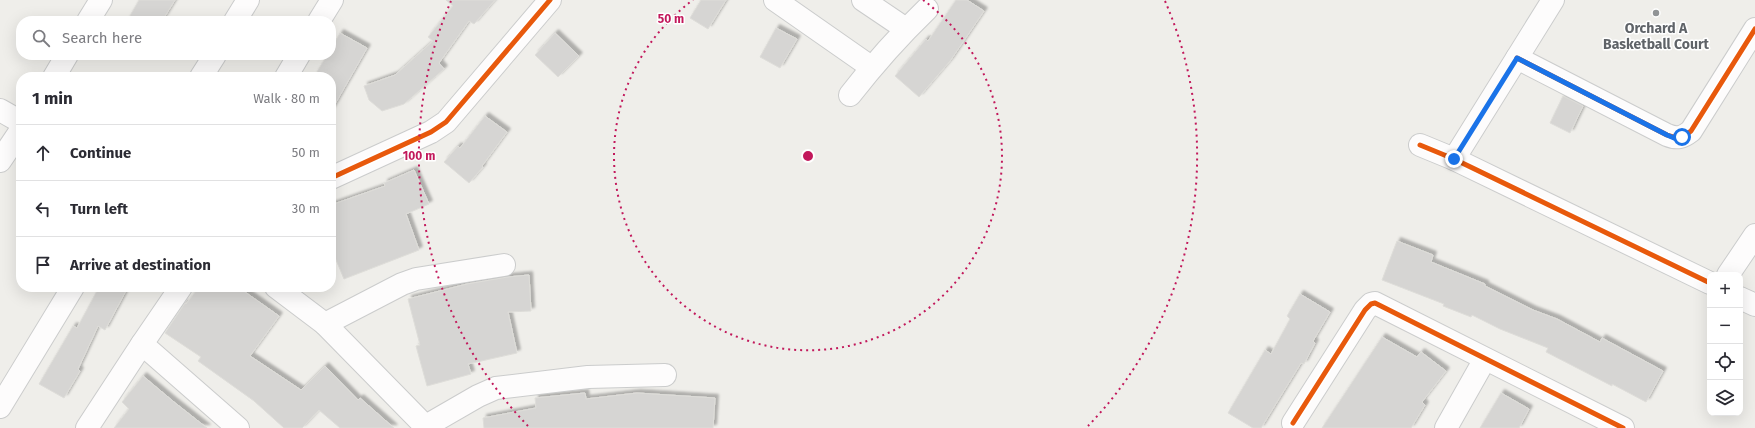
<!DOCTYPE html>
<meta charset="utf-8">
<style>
:root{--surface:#fff;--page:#f7f7f7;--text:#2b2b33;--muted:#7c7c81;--line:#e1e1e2}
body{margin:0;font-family:"Fira Sans",sans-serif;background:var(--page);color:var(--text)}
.controls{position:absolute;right:12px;bottom:12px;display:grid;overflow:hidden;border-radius:8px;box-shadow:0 4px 16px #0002}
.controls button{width:36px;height:36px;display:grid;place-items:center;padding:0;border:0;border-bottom:1px solid var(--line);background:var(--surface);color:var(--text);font:20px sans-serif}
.stop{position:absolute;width:12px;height:12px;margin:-9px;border:3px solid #1a73e8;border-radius:50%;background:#fff}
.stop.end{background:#1a73e8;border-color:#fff;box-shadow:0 1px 4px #0008}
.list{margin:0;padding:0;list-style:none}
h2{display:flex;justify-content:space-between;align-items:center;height:52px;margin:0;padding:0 16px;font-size:17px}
h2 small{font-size:13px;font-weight:400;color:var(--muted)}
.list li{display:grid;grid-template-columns:26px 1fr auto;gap:12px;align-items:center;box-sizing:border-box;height:56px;padding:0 16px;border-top:1px solid var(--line)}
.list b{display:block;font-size:15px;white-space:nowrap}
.list em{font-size:13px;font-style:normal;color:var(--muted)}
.icon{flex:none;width:22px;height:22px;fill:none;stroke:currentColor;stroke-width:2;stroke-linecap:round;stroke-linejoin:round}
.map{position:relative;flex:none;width:1755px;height:428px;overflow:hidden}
.search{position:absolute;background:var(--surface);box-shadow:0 4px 16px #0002;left:16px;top:16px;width:320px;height:44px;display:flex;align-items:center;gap:10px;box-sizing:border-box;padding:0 14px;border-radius:16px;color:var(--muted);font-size:15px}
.panel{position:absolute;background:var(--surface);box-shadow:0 4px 16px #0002;left:16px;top:72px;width:320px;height:220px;border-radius:16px}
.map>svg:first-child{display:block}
</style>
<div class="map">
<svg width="1755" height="428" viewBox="0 0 1755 428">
<defs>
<filter id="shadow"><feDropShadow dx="3.5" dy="-3.5" stdDeviation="1" flood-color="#0004"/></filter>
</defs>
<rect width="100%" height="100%" fill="#efeeea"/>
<g fill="#d6d5d3" stroke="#deddd9" filter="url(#shadow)">
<polygon points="139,0 175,0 162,21 127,21"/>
<polygon points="446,0 495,0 474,24 469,21 439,63 444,69 404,104 382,111 369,100 364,86 395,75 433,41 428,37 453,6"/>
<polygon points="701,0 726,0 708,29 690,18"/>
<polygon points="956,0 967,0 984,11 950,61 919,97 895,76 926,39 928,41"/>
<polygon points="776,28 797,39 780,68 760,57"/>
<polygon points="340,33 367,48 331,111 331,77 314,77 327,55 331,55 331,49"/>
<polygon points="555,33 579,56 558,77 535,55"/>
<polygon points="1563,96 1583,106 1570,133 1550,123"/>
<polygon points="485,116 507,132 482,166 483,167 469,183 444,162 458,146 460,148"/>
<polygon points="414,170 429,204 406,214 419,250 344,279 331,248 331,205 385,186 384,183"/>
<polygon points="1397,241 1433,255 1431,262 1485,284 1485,286 1533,310 1557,319 1600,342 1602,338 1663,371 1646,402 1612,384 1612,386 1546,352 1548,348 1500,329 1472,315 1471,317 1443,306 1444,304 1382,280"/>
<polygon points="529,275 531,311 508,312 517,353 468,364 471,374 427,386 416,346 420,345 408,299 467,284 508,277"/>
<polygon points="99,287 128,287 105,330 98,326 78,369 80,371 64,398 39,384 73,326 77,328"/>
<polygon points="199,287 238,287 279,316 250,356 301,390 325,366 358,400 360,398 394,428 340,428 319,410 302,428 284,428 254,401 198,361 201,357 165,333 185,303 186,304"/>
<polygon points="1300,294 1330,312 1313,341 1315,343 1304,364 1301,363 1261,428 1253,428 1228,413 1265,350 1271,354 1290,319 1287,316"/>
<polygon points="1382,337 1417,357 1421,352 1446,371 1422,402 1425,405 1411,428 1322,428"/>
<polygon points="143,376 174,402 207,428 114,428 129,409 122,402"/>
<polygon points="585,393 586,399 637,393 715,398 713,428 484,428 483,418 536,408 535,398"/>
<polygon points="1501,393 1529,409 1519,428 1480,428"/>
</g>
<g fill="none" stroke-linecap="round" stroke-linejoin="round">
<g stroke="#cbcccc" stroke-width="24">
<g id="street">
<polyline points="775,0 871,67"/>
<polyline points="863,0 906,29"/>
<polyline points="88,21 101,0"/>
<polyline points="235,21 248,0"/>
<polyline points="319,21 332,0"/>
<path d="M 1517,58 L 1667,135 C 1677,139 1682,138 1691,131 L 1755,29"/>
<polyline points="54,77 67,55"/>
<polyline points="201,77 215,55"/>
<polyline points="286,77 299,55"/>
<path d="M 850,95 C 874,64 899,36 927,9"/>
<polyline points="0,110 21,122"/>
<polyline points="1420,145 1454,159 1710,283"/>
<polyline points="1454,159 1553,0"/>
<polyline points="0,161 21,130"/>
<polyline points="331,178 431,132 446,122 550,0"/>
<polyline points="1728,275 1755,235"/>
<polyline points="276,287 325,324 427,428"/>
<polyline points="1740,298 1755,305"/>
<polyline points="325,324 402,284 416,279 504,265"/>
<polyline points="142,344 238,428"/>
<polyline points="0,407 73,287"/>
<polyline points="1293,423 1365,310 1371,304 1375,303 1623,428"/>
<polyline points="426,426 478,396 496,388 588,377 665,375"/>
<polyline points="87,428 142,344 181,287"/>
<polyline points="1446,428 1485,359"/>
</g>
</g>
<use href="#street" stroke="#fdfcfc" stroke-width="22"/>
<g stroke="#fff" stroke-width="8">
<g id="cycleway">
<path d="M 1517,58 L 1667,135 C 1677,139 1682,138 1691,131 L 1755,29"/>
<polyline points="1420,145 1454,159 1710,283"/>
<polyline points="331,178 431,132 446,122 550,0"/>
<polyline points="1293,423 1365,310 1371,304 1375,303 1623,428"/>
</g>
</g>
<use href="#cycleway" stroke="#e8590c" stroke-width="5"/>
</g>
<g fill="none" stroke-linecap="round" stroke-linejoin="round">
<polyline stroke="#1a73e8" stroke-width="5" points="1454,159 1517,58 1667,135 1674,138 1682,137"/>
</g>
<g fill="none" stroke="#c2185b" stroke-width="2" stroke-dasharray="2 4">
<path d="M923 0A194 194 0 1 1 693 0"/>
<path d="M528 426A389 389 0 0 1 451 1M1165 1A389 389 0 0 1 1088 426"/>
</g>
<circle fill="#919496" stroke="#fff" stroke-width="1.5" cx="1656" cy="13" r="4"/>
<g text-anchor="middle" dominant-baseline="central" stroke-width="3" stroke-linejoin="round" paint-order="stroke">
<g font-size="14" font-weight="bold" fill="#5f6368" stroke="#fff">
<text x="1656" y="28">Orchard A<tspan x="1656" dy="16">Basketball Court</tspan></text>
</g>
</g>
<circle cx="808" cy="156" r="6" fill="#c2185b" stroke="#fff" stroke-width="2"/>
<g font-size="12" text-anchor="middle" font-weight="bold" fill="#c2185b" stroke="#fff" stroke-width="3" stroke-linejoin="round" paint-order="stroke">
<text x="671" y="23">50 m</text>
<text x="419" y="160">100 m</text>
</g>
</svg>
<div class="controls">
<button>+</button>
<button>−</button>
<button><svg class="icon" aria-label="locate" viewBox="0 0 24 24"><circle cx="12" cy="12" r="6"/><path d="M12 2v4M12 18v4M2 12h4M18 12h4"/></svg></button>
<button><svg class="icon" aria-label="layers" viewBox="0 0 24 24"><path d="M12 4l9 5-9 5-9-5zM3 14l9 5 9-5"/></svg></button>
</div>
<div class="stop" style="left:1682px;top:137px"></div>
<div class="stop end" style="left:1454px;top:159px"></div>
<div class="search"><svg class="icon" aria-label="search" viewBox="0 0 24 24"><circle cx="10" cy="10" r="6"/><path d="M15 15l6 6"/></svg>Search here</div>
<section class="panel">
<h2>1 min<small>Walk · 80 m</small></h2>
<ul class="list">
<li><svg class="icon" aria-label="ahead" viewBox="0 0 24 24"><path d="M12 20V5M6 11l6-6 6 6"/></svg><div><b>Continue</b></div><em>50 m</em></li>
<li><svg class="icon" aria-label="left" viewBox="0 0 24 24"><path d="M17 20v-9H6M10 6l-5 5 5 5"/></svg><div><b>Turn left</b></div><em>30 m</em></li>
<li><svg class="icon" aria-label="arrive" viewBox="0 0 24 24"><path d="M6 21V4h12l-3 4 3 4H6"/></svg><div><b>Arrive at destination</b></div></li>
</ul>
</section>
</div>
